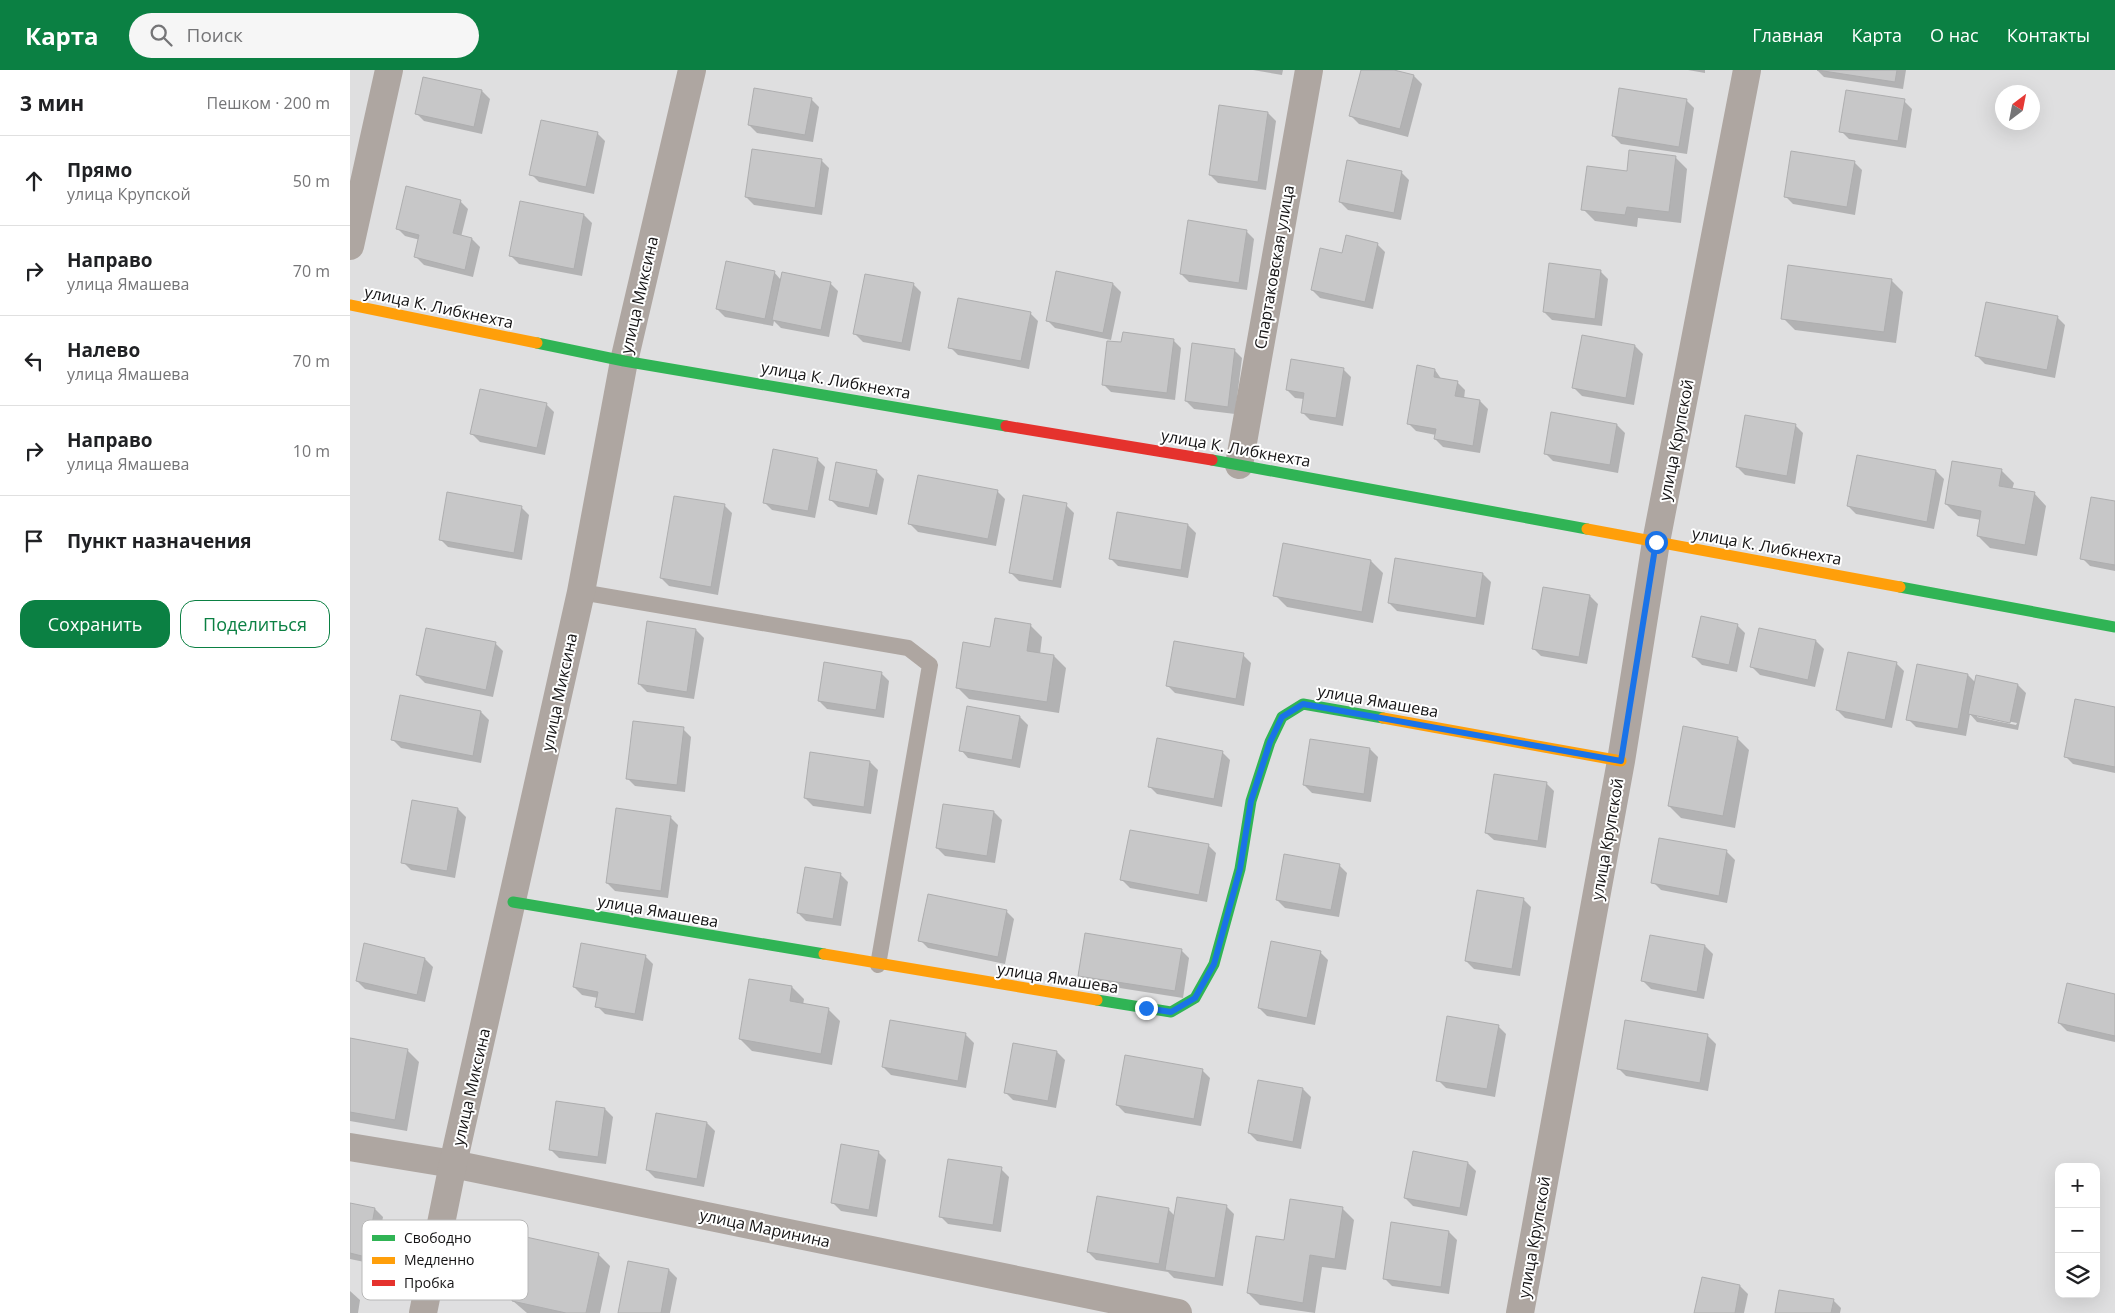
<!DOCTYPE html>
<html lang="ru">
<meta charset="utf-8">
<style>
:root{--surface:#fff;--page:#f6f6f6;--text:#202124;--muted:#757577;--line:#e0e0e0;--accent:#0b8043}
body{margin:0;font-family:"Open Sans",sans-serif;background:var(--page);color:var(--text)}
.controls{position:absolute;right:15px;bottom:15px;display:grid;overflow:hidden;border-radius:10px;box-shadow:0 5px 20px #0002}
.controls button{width:45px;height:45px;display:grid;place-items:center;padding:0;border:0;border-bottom:1px solid var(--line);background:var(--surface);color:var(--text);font:25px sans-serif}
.compass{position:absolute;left:1645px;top:15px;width:45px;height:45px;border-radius:50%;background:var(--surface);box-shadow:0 5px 20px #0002;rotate:32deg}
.stop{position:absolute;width:15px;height:15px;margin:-11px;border:4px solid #1a73e8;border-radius:50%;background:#fff}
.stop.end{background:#1a73e8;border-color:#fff;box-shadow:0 1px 5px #0008}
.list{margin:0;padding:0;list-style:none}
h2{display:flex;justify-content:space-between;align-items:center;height:65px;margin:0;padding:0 20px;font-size:21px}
h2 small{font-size:16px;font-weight:400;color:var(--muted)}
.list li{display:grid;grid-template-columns:32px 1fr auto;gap:15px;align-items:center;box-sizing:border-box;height:90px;padding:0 20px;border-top:1px solid var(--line)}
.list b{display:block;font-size:19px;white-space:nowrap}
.list p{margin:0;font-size:16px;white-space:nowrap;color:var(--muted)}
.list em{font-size:16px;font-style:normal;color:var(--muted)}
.actions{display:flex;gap:10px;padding:15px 20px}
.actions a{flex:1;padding:11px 0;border:1px solid var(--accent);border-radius:15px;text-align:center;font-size:18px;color:var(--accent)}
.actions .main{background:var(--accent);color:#fff}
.icon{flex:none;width:28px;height:28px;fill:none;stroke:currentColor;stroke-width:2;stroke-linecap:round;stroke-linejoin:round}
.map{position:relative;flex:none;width:1765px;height:1243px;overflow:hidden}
header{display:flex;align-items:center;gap:30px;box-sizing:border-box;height:70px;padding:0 25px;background:var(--accent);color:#fff}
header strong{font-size:24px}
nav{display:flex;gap:28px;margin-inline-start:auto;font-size:18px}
.search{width:350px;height:45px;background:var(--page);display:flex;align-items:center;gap:12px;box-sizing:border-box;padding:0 18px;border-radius:28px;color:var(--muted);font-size:19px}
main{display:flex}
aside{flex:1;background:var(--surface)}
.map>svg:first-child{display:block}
</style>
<header>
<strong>Карта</strong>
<div class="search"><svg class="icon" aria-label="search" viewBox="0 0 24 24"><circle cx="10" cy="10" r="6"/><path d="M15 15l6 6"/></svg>Поиск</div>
<nav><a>Главная</a><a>Карта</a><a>О нас</a><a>Контакты</a></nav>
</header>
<main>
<aside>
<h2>3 мин<small>Пешком · 200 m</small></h2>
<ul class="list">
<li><svg class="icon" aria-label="ahead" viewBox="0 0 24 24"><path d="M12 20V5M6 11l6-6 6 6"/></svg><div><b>Прямо</b><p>улица Крупской</p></div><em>50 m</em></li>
<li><svg class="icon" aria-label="right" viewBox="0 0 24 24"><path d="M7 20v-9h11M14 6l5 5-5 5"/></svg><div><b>Направо</b><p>улица Ямашева</p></div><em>70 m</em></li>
<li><svg class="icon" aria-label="left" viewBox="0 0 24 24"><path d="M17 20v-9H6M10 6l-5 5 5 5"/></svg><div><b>Налево</b><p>улица Ямашева</p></div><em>70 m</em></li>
<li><svg class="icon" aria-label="right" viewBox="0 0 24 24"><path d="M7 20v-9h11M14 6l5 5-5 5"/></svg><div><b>Направо</b><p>улица Ямашева</p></div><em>10 m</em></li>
<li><svg class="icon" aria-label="arrive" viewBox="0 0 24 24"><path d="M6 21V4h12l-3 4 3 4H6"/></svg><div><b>Пункт назначения</b></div></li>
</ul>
<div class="actions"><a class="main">Сохранить</a><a>Поделиться</a></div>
</aside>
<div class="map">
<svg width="1765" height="1243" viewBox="0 0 1765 1243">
<rect width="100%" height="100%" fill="#dfdfe0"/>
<g fill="#0003" fill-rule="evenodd">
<polygon points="903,0 933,0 932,5"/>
<polygon points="1012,0 1039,0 1064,6 1072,14 1058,67 1009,54 1001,46"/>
<polygon points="1338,0 1355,0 1355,3"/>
<polygon points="1467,0 1556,0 1553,19 1474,7"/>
<polygon points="74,9 132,21 140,29 132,64 74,51 66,43"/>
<polygon points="461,29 469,37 463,72 407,63 399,55"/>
<polygon points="1336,30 1344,38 1337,84 1271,74 1263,66"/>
<polygon points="1554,31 1562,39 1556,78 1499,69 1491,61"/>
<polygon points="918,43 926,51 916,120 868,113 860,105"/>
<polygon points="247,63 255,71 244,124 189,112 181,104"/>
<polygon points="1325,87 1337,99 1331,153 1288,148 1287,157 1245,151 1233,139 1278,102"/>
<polygon points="471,90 479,98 472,145 404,135 396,127"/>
<polygon points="1504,92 1512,100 1505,145 1443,134 1435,126"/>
<polygon points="1051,102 1059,110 1051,150 998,140 990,132"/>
<polygon points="110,131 118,139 111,167 122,169 130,177 123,207 74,195 66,187 70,170 55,166 47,158"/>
<polygon points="234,145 242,153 232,206 169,194 161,186"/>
<polygon points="896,161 904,169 897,220 839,212 831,204"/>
<polygon points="1027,174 1035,182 1023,239 970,228 962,220 993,184"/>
<polygon points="1250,201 1258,209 1252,256 1202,250 1194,242"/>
<polygon points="424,202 431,210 480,213 488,221 479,267 431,258 424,251 423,256 375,247 367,239"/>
<polygon points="707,202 763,214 771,222 761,270 705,258 697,250"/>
<polygon points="1541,210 1553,222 1546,273 1445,260 1433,248"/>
<polygon points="563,214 571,222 560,281 513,272 505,264"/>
<polygon points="680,243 688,251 679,299 608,285 600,277"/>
<polygon points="1707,247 1715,255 1705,308 1635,294 1627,286"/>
<polygon points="1233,266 1285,276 1293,284 1284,335 1232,326 1224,318"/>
<polygon points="823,270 831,278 825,330 761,322 753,314 772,274"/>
<polygon points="884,280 892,288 885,344 844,339 836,331"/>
<polygon points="993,299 1001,307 993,356 960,350 952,342 954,329 945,328 937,320"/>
<polygon points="1085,300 1092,310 1107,312 1115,320 1114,329 1130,331 1138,339 1130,383 1093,377 1085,369 1086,365 1066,361 1058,353"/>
<polygon points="196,334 204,342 195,385 130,372 122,364"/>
<polygon points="1267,355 1275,363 1268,403 1203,391 1195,383"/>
<polygon points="1445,355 1453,363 1445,414 1395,405 1387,397"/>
<polygon points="467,389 475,397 465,448 422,440 414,432"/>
<polygon points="526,401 534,409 527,445 488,437 480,429"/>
<polygon points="1586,401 1594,409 1584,459 1506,444 1498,436"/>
<polygon points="1652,401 1664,413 1662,420 1684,423 1696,436 1687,486 1640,478 1628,466 1631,450 1608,446 1596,434"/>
<polygon points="647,421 655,429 646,476 568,462 560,454"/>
<polygon points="1765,433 1765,501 1740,496 1732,488"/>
<polygon points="374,435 382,443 368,525 319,516 311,508"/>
<polygon points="716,435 724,443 711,518 669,511 661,503"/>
<polygon points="171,437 179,445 172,490 98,477 90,469"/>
<polygon points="838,455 846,463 838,508 768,496 760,488"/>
<polygon points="1021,491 1033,503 1023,553 937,537 925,525"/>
<polygon points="1133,504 1141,512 1134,555 1047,541 1039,533"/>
<polygon points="1240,526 1248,534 1237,594 1191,586 1183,578"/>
<polygon points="680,555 692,567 690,584 704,586 716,598 709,643 619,629 607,617 641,578"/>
<polygon points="1387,555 1395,563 1387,602 1352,595 1344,587"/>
<polygon points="1410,559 1466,571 1474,579 1465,617 1410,605 1402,597"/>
<polygon points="346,560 354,568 344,629 297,622 289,614"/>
<polygon points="145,573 153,581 143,627 75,613 67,605"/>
<polygon points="893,585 901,593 894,636 825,623 817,615"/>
<polygon points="1546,593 1554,601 1542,658 1495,648 1487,640"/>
<polygon points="531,603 539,611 534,648 477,639 469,631"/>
<path d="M 1618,605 L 1626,613 L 1668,615 L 1676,623 L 1668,660 L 1627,652 L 1620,644 L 1616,666 L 1566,657 L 1558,649 ZM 1627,645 L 1667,653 L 1666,655 L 1627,647 Z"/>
<polygon points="618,638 670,647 678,655 670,698 618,688 611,680"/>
<polygon points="1765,639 1765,703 1723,694 1715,686"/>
<polygon points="131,642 139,650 131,693 51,678 43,670"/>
<polygon points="333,659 341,667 335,722 285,716 277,708"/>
<polygon points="1387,668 1399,680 1385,758 1331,748 1319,736"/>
<polygon points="1020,679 1028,687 1021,732 962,723 954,715"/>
<polygon points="872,682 880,690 872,737 807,724 799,716"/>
<polygon points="520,692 528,700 521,744 463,736 455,728"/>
<polygon points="1196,713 1204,721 1196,778 1144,770 1136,763"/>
<polygon points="108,739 116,747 105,808 61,800 53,792"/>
<polygon points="644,742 652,750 645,793 595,786 587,778"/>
<polygon points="320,747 328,755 318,828 265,821 257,813"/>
<polygon points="1310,769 1377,782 1385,790 1377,833 1311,820 1303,812"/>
<polygon points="858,775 866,783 857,832 780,818 772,810"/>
<polygon points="989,795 997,803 989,847 935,838 927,830"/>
<polygon points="490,804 498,812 491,856 456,851 448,843"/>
<polygon points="1173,829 1181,837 1170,906 1124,899 1116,891"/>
<polygon points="656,841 664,849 655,894 578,878 570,870"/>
<polygon points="1355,876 1363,884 1354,929 1301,919 1293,911"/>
<polygon points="831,880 839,888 833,928 738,913 730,905"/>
<polygon points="970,882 978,890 965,955 917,946 909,938"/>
<polygon points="295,886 303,894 293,951 255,944 247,936 248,928 232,925 224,917"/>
<polygon points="75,889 83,897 75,932 15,919 7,911"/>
<polygon points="442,917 454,929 453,935 478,939 490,951 482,995 402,981 390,969"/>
<polygon points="1765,926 1765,972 1717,961 1709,953"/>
<polygon points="541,951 616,965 624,973 616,1018 541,1005 533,997"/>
<polygon points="1148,956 1156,964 1145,1027 1096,1018 1088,1010"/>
<polygon points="1358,966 1366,974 1358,1021 1276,1006 1268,998"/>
<polygon points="0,969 57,980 69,992 57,1061 0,1051"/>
<polygon points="707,982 715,990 706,1038 663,1030 655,1022"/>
<polygon points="852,1000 860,1008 851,1056 775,1043 767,1035"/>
<polygon points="953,1019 961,1027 951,1079 907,1071 899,1063"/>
<polygon points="255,1039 263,1047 256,1094 209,1088 201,1080"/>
<polygon points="357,1053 365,1061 354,1117 305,1108 297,1100"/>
<polygon points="528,1082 536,1090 527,1147 491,1141 483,1133"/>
<polygon points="1118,1093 1126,1101 1117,1146 1063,1136 1055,1128"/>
<polygon points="651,1099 659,1107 651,1162 598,1154 590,1146"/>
<polygon points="0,1135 25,1139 33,1147 24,1194 0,1189"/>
<polygon points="876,1136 884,1144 873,1216 824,1208 818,1202 746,1190 738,1182 818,1139 825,1146"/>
<polygon points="992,1138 1004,1150 996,1200 972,1197 965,1243 910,1235 898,1223"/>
<polygon points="1042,1154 1099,1162 1107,1170 1099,1224 1042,1216 1034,1208"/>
<polygon points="248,1184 260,1196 250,1243 177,1243 163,1231"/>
<polygon points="279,1193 319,1200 327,1208 320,1243 269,1243"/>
<polygon points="1353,1208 1390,1216 1398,1224 1394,1243 1345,1243"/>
<polygon points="0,1221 10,1230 8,1243 0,1243"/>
<polygon points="1430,1221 1483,1230 1491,1238 1490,1243 1427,1243"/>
</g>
<g fill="#c7c7c8" stroke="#aeaeaf">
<polygon points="1011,0 1044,0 1064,5 1050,59 999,46"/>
<polygon points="1467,0 1547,0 1545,12"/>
<polygon points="73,7 132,20 124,57 65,44"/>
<polygon points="404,18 462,28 455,65 398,55"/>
<polygon points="1269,18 1337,29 1329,77 1262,66"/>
<polygon points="1496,20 1555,29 1548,71 1489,62"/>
<polygon points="869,35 918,42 908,112 859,105"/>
<polygon points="191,50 248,62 236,117 179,105"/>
<polygon points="402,79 472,89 465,138 395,127"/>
<polygon points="1279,80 1326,86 1319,142 1277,137 1275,145 1231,140 1237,96 1277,101"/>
<polygon points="1441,81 1505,91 1497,137 1434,127"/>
<polygon points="997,90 1052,101 1044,143 989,132"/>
<polygon points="56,116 111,130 103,163 122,168 115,200 64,187 69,165 46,159"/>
<polygon points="170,131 234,144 224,199 159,186"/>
<polygon points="838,150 897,160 889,213 830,204"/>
<polygon points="996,165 1028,173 1015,232 961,220 970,178 992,183"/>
<polygon points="376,191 425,201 415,249 366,239"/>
<polygon points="1199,193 1251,200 1245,249 1193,242"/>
<polygon points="1438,195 1542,209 1534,262 1431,249"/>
<polygon points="706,201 763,213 753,263 696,251"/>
<polygon points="432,202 481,212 471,260 422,250"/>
<polygon points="515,204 564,213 552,273 503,264"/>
<polygon points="608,228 681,242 671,291 598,278"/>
<polygon points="1636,232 1708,246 1697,300 1625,286"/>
<polygon points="773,262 824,269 817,323 752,315 757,271 771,272"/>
<polygon points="1232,265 1285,275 1276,328 1222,318"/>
<polygon points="842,273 885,279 878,337 835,331"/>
<polygon points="941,289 994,298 986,348 951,343 954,323 936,320"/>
<polygon points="1067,295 1085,299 1084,307 1108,311 1105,326 1130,330 1123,376 1084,369 1086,359 1057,354"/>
<polygon points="130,319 197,333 187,378 120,364"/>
<polygon points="1201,342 1267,354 1260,395 1194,384"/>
<polygon points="1395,345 1446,354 1437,406 1386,397"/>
<polygon points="423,379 468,388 458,441 413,433"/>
<polygon points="1507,385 1586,400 1577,452 1497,436"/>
<polygon points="1602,391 1652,399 1649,416 1685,422 1675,475 1627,466 1631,441 1595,434"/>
<polygon points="486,392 527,400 519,438 479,430"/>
<polygon points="568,405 648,420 638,469 558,454"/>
<polygon points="97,422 172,436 164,483 89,470"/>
<polygon points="673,425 717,433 703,511 659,503"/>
<polygon points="324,426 375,434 361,517 310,508"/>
<polygon points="1741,427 1765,431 1765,495 1730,489"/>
<polygon points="767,442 838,454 831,500 759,489"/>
<polygon points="933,473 1021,490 1012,542 923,526"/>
<polygon points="1045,488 1133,503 1126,548 1038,533"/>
<polygon points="1193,517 1240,525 1229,587 1182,579"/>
<polygon points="1351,546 1388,554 1379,595 1342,587"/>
<polygon points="645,548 681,554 677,581 704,585 697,632 606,618 613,572 640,577"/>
<polygon points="297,551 346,559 337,622 288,614"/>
<polygon points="76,558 146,572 136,620 66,605"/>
<polygon points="1409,558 1466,570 1458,610 1400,597"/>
<polygon points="824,571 894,583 886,629 816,616"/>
<polygon points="1498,582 1547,592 1535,650 1486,640"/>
<polygon points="474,592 532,602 526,640 468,631"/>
<polygon points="1567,594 1618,604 1608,659 1556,650"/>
<polygon points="1626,605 1668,614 1660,653 1618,644"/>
<polygon points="50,625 131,641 123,686 41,670"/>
<polygon points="1725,629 1765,637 1765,697 1714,687"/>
<polygon points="617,636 670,646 662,690 609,681"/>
<polygon points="283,651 334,657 327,715 276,709"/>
<polygon points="1333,656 1388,667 1373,746 1318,736"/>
<polygon points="807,668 873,681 864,729 798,717"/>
<polygon points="960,669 1020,678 1014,724 953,715"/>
<polygon points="460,682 520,691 514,737 454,728"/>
<polygon points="1144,704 1197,712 1188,771 1135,763"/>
<polygon points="62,730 108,738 97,801 51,793"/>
<polygon points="593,734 644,741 637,786 586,778"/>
<polygon points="266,738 321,746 311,821 256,813"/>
<polygon points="780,760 859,774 849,825 770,810"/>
<polygon points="1309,768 1377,780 1369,826 1301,813"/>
<polygon points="934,784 990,794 981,840 926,830"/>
<polygon points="455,797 491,803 483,849 447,843"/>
<polygon points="1127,820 1174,828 1162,899 1115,891"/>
<polygon points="578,824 657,840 648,887 568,871"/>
<polygon points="735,863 832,879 825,921 728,906"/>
<polygon points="1300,865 1355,875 1347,922 1291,911"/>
<polygon points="921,871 971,881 957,948 908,938"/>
<polygon points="14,873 75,888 67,925 6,911"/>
<polygon points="231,873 296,885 285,944 245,937 248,922 223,917"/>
<polygon points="399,909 442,916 440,931 479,938 471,984 389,969"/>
<polygon points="1717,913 1765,924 1765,966 1708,953"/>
<polygon points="1097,946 1149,955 1137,1019 1086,1011"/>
<polygon points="540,950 616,963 608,1011 532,997"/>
<polygon points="1275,950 1358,964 1350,1013 1267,999"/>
<polygon points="0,968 58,979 45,1050 0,1042"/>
<polygon points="663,973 707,981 698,1031 654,1023"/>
<polygon points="775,985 853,999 844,1049 766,1035"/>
<polygon points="908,1010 953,1018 943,1072 898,1063"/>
<polygon points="206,1031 255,1038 248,1087 199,1080"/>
<polygon points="306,1043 357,1052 347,1109 296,1100"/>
<polygon points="491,1074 529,1081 519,1140 481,1133"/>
<polygon points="1063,1081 1118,1092 1110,1138 1054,1128"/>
<polygon points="598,1089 652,1097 643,1155 589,1147"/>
<polygon points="747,1126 819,1138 809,1194 737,1182"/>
<polygon points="827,1127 877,1135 865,1208 815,1200"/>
<polygon points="940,1129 993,1137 985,1189 960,1185 953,1233 897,1223 906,1166 934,1170"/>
<polygon points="0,1133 25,1138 16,1187 0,1183"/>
<polygon points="1041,1152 1099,1161 1091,1217 1033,1209"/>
<polygon points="176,1167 249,1183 236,1243 216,1243 162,1231"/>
<polygon points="278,1191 319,1199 311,1243 268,1243"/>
<polygon points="1352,1207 1390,1215 1385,1243 1344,1243"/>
<polygon points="1429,1220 1484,1229 1481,1243 1425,1243"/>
</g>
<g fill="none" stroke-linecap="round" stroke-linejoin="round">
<polyline stroke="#aea6a1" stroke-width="16" points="231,522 558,578 580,595 528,895"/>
<g stroke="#aea6a1" stroke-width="28">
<polyline points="0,176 39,0"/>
<polyline points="889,395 959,0"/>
<polyline points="0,1077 103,1094 828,1243"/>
<polyline points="73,1243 103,1094 231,522 274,291 342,0"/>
<polyline points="1170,1243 1271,691 1306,472 1397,0"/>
</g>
<g stroke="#30b455" stroke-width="11">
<polyline points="187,273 274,291 656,356"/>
<polyline points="862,390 1237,459"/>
<polyline points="1550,517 1765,557"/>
<polyline points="163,832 474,884"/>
<polyline points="747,930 821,942 845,928 864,894 890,799 901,731 920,672 932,647 953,634 1033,648"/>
</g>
<g stroke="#ff9f0a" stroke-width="11">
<polyline points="0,235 187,273"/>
<polyline points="1237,459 1550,517"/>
<polyline points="1033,648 1271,691"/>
<polyline points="474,884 747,930"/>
</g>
<polyline stroke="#e5322d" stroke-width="11" points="656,356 862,390"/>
</g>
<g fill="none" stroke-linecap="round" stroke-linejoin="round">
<polyline stroke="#1a73e8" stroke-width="6" points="796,938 821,942 845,928 864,894 890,799 901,731 920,672 932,647 953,634 1271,691 1306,472"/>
</g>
<g text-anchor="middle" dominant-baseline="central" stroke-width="4" stroke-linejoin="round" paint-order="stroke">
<g font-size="16" fill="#141314" stroke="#fff">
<text transform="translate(924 197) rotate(-80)">Спартаковская улица</text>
<text transform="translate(289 225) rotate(-77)">улица Миксина</text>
<text transform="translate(89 237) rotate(12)">улица К. Либкнехта</text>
<text transform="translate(486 310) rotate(10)">улица К. Либкнехта</text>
<text transform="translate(1326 370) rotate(-79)">улица Крупской</text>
<text transform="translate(886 378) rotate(10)">улица К. Либкнехта</text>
<text transform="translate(1417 476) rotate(10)">улица К. Либкнехта</text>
<text transform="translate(209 622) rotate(-78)">улица Миксина</text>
<text transform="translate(1028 631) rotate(10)">улица Ямашева</text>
<text transform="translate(1257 769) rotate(-80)">улица Крупской</text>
<text transform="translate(308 841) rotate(10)">улица Ямашева</text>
<text transform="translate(708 908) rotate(9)">улица Ямашева</text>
<text transform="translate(121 1017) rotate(-77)">улица Миксина</text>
<text transform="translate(415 1158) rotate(12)">улица Маринина</text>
<text transform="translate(1184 1167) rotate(-80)">улица Крупской</text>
</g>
</g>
<rect x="12" y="1150" width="166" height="80" rx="8" fill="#fff" stroke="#b8b8b8" stroke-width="1"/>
<rect x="22" y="1165" width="23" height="6" fill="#30b455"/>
<rect x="22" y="1187" width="23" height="7" fill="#ff9f0a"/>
<rect x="22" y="1210" width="23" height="6" fill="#e5322d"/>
<g font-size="14" fill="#141314">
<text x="54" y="1173">Свободно</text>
<text x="54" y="1195">Медленно</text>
<text x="54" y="1218">Пробка</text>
</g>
</svg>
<div class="controls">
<button>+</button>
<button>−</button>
<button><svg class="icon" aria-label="layers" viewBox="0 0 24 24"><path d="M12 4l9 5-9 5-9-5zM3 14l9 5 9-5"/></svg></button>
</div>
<svg class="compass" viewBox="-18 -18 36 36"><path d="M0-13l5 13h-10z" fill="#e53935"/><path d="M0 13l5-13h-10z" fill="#757577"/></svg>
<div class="stop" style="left:1306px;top:472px"></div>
<div class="stop end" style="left:796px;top:938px"></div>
</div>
</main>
